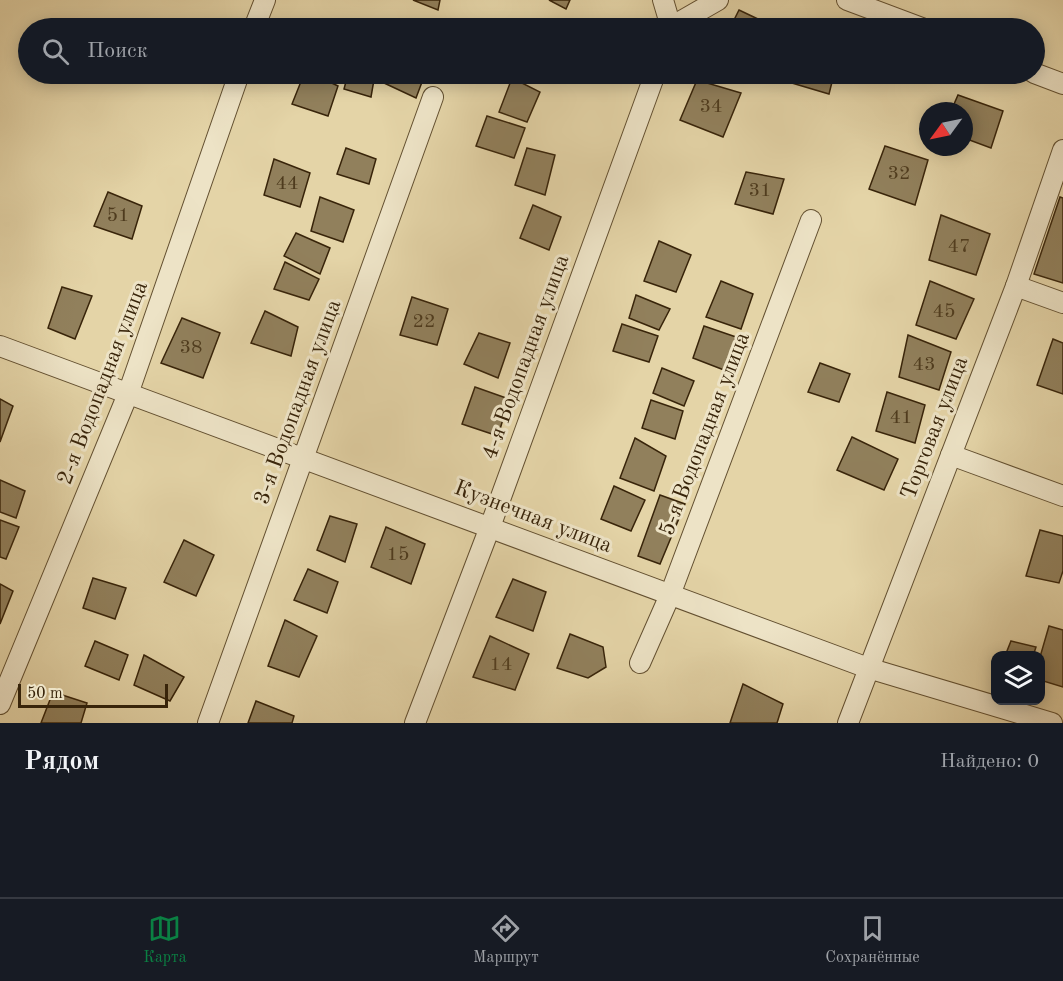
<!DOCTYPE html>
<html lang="ru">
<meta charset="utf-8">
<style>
:root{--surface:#171b24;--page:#20242c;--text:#f1f3f6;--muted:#9ea1a6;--line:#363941;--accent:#0b8043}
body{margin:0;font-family:"Old Standard TT",serif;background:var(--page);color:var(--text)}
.controls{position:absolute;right:18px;bottom:18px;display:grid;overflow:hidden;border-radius:12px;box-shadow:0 3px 15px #0003}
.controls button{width:54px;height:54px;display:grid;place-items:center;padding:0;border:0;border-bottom:2px solid var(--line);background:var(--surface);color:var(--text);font:30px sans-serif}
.compass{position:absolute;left:919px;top:102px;width:54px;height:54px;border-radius:50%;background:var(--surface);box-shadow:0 3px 15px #0003;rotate:237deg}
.scale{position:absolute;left:18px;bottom:15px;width:150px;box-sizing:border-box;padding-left:6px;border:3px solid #38240a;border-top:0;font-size:16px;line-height:21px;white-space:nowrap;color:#38240a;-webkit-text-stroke:4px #ede3c6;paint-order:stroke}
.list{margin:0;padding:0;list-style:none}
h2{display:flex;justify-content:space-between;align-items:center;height:78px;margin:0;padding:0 24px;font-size:26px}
h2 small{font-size:20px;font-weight:400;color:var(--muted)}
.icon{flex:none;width:33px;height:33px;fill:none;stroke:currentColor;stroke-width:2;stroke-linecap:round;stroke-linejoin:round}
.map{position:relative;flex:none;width:1063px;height:723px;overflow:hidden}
.search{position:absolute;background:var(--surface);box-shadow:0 3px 15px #0003;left:18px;right:18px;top:18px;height:66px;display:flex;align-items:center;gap:15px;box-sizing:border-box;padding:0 21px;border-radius:33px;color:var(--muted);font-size:22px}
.sheet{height:174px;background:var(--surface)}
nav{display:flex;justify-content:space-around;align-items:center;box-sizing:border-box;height:84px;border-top:2px solid var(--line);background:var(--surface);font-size:16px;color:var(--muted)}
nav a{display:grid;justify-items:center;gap:3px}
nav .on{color:var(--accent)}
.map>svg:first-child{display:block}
</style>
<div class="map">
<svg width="1063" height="723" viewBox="0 0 1063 723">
<rect width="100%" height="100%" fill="#e4d4a7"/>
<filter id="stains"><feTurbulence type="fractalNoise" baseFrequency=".00333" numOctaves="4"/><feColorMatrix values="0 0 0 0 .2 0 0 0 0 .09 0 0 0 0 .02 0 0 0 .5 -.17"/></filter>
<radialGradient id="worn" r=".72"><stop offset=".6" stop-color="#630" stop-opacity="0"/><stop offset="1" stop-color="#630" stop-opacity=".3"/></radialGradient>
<g fill="#91805c" stroke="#38240a" stroke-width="1.5">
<polygon points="413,0 440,0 438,10"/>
<polygon points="549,0 570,0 566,9"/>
<polygon points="739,10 777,28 730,28"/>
<polygon points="584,20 605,28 580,28"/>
<polygon points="304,74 313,74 338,86 328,116 292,104"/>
<polygon points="348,74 375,74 371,97 344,89"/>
<polygon points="385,74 425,74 416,98 382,82"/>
<polygon points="574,74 607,74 603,83"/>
<polygon points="787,74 834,74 829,94 785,81"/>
<polygon points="512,78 540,92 527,122 499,112"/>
<polygon points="697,80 741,93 723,137 680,120"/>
<polygon points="958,95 1003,111 991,148 964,138 964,111 951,111"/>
<polygon points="487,116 525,128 514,158 476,146"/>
<polygon points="885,146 928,160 915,205 869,189"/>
<polygon points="346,148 376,159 369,184 337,174"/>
<polygon points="527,148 555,155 545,195 515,185"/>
<polygon points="274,159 310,173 300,207 264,195"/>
<polygon points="746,172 784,179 773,214 735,204"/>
<polygon points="108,192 142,206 132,239 94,226"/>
<polygon points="320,197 354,210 343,242 311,231"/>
<polygon points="1060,197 1063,198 1063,283 1034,274"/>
<polygon points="533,205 561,217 549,250 520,238"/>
<polygon points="941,215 990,234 976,275 929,260"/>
<polygon points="296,233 330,248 320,274 284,256"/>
<polygon points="659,241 691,255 676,292 644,281"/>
<polygon points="285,262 319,279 309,300 274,289"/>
<polygon points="721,281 753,294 741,329 706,317"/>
<polygon points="930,281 974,299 956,339 916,325"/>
<polygon points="62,287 92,296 75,339 48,328"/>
<polygon points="636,295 670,309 659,330 629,318"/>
<polygon points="412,297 448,309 437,345 400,335"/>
<polygon points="265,311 298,327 291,356 251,343"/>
<polygon points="182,318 220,333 203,378 161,363"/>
<polygon points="622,324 658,336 649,362 613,351"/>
<polygon points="704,326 736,337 724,370 693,358"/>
<polygon points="479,333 510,343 498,378 464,364"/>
<polygon points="908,335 951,352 939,390 899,377"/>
<polygon points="1053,339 1063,343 1063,394 1037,385"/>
<polygon points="820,363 850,374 839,402 808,392"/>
<polygon points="662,368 694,381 684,406 653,393"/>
<polygon points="475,387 509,399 498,436 462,424"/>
<polygon points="887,392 925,405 915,443 876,431"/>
<polygon points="0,399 13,406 0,442"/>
<polygon points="651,400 683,411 675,439 642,428"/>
<polygon points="852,437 898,459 884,490 837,470"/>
<polygon points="635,438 666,456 654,491 620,478"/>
<polygon points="0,480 25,491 16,518 0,512"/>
<polygon points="614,486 645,500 631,531 601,519"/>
<polygon points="660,495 685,504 660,564 638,556"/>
<polygon points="330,516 357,524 345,562 317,550"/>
<polygon points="0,520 19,527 6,559 0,557"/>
<polygon points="386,527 425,544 411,584 371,567"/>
<polygon points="1040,530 1063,536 1063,571 1059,583 1026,576"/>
<polygon points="184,540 214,555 196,596 164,582"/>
<polygon points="308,569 338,582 327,613 294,600"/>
<polygon points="93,578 126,588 115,619 83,608"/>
<polygon points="513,579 546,592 533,631 496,617"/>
<polygon points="0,584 13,591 0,624"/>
<polygon points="285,620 317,636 299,677 268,666"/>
<polygon points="1049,626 1063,630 1063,687 1040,680 1040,657"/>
<polygon points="570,634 603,647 606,667 588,678 557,668"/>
<polygon points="490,636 529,654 515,690 473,677"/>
<polygon points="95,641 128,655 119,680 85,666"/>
<polygon points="1011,641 1036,647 1033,656 1005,656"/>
<polygon points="144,655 184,677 170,701 134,685"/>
<polygon points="743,684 783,704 777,723 730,723"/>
<polygon points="53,692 87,703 81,723 41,723"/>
<polygon points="256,701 294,716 292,723 248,723"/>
</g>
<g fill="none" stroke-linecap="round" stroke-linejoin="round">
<g stroke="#635031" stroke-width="22">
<g id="minor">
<polyline points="663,0 671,27"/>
<polyline points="847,0 922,28"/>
<polyline points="671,27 718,0"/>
<polyline points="254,28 265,0"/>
<polyline points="1034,73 1063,84"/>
<polyline points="1016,286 1063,303"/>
<polyline points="0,346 868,668 1052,723"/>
<polyline points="951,455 1063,496"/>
<polyline points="640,663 670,595 811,220"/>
<polyline points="0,704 128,394 239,74"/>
<polyline points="208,723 433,97"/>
<polyline points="415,723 490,527 655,74"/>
<polyline points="848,723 1016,286 1063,150"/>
</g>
</g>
<use href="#minor" stroke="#ede3c6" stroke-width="20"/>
</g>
<g text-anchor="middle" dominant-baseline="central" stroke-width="6" stroke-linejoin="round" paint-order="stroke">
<g font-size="20" fill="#4e3b1e">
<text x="711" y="107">34</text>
<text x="899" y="174">32</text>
<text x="287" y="184">44</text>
<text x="760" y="191">31</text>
<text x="118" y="216">51</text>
<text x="959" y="247">47</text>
<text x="944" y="312">45</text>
<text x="424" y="322">22</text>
<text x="191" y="348">38</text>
<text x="924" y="365">43</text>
<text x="901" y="418">41</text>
<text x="398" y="555">15</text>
<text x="501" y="665">14</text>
</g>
<g font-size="22" fill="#38240a" stroke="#ede3c6">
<text transform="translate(526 357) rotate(-70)">4-я Водопадная улица</text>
<text transform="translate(103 383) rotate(-69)">2-я Водопадная улица</text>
<text transform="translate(298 402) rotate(-70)">3-я Водопадная улица</text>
<text transform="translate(935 428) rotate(-69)">Торговая улица</text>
<text transform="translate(705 434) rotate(-69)">5-я Водопадная улица</text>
<text transform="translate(533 517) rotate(21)">Кузнечная улица</text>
</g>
</g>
<rect width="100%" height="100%" filter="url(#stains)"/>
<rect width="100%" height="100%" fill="url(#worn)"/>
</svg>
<div class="controls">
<button><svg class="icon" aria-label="layers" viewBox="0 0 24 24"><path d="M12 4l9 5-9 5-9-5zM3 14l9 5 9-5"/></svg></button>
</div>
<svg class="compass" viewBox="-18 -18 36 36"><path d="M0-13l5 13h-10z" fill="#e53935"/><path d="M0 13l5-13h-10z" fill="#9ea1a6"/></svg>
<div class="scale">50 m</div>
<div class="search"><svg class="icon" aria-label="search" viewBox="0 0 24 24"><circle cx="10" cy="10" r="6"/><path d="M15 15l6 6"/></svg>Поиск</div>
</div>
<section class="sheet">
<h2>Рядом<small>Найдено: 0</small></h2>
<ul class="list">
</ul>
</section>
<nav>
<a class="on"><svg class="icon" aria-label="map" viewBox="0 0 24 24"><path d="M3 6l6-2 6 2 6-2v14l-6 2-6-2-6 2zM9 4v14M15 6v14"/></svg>Карта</a>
<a><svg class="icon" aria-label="directions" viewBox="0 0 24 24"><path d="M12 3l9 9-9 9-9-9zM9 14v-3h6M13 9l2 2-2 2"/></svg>Маршрут</a>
<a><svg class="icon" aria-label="saved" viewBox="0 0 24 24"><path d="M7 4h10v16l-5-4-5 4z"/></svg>Сохранённые</a>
</nav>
